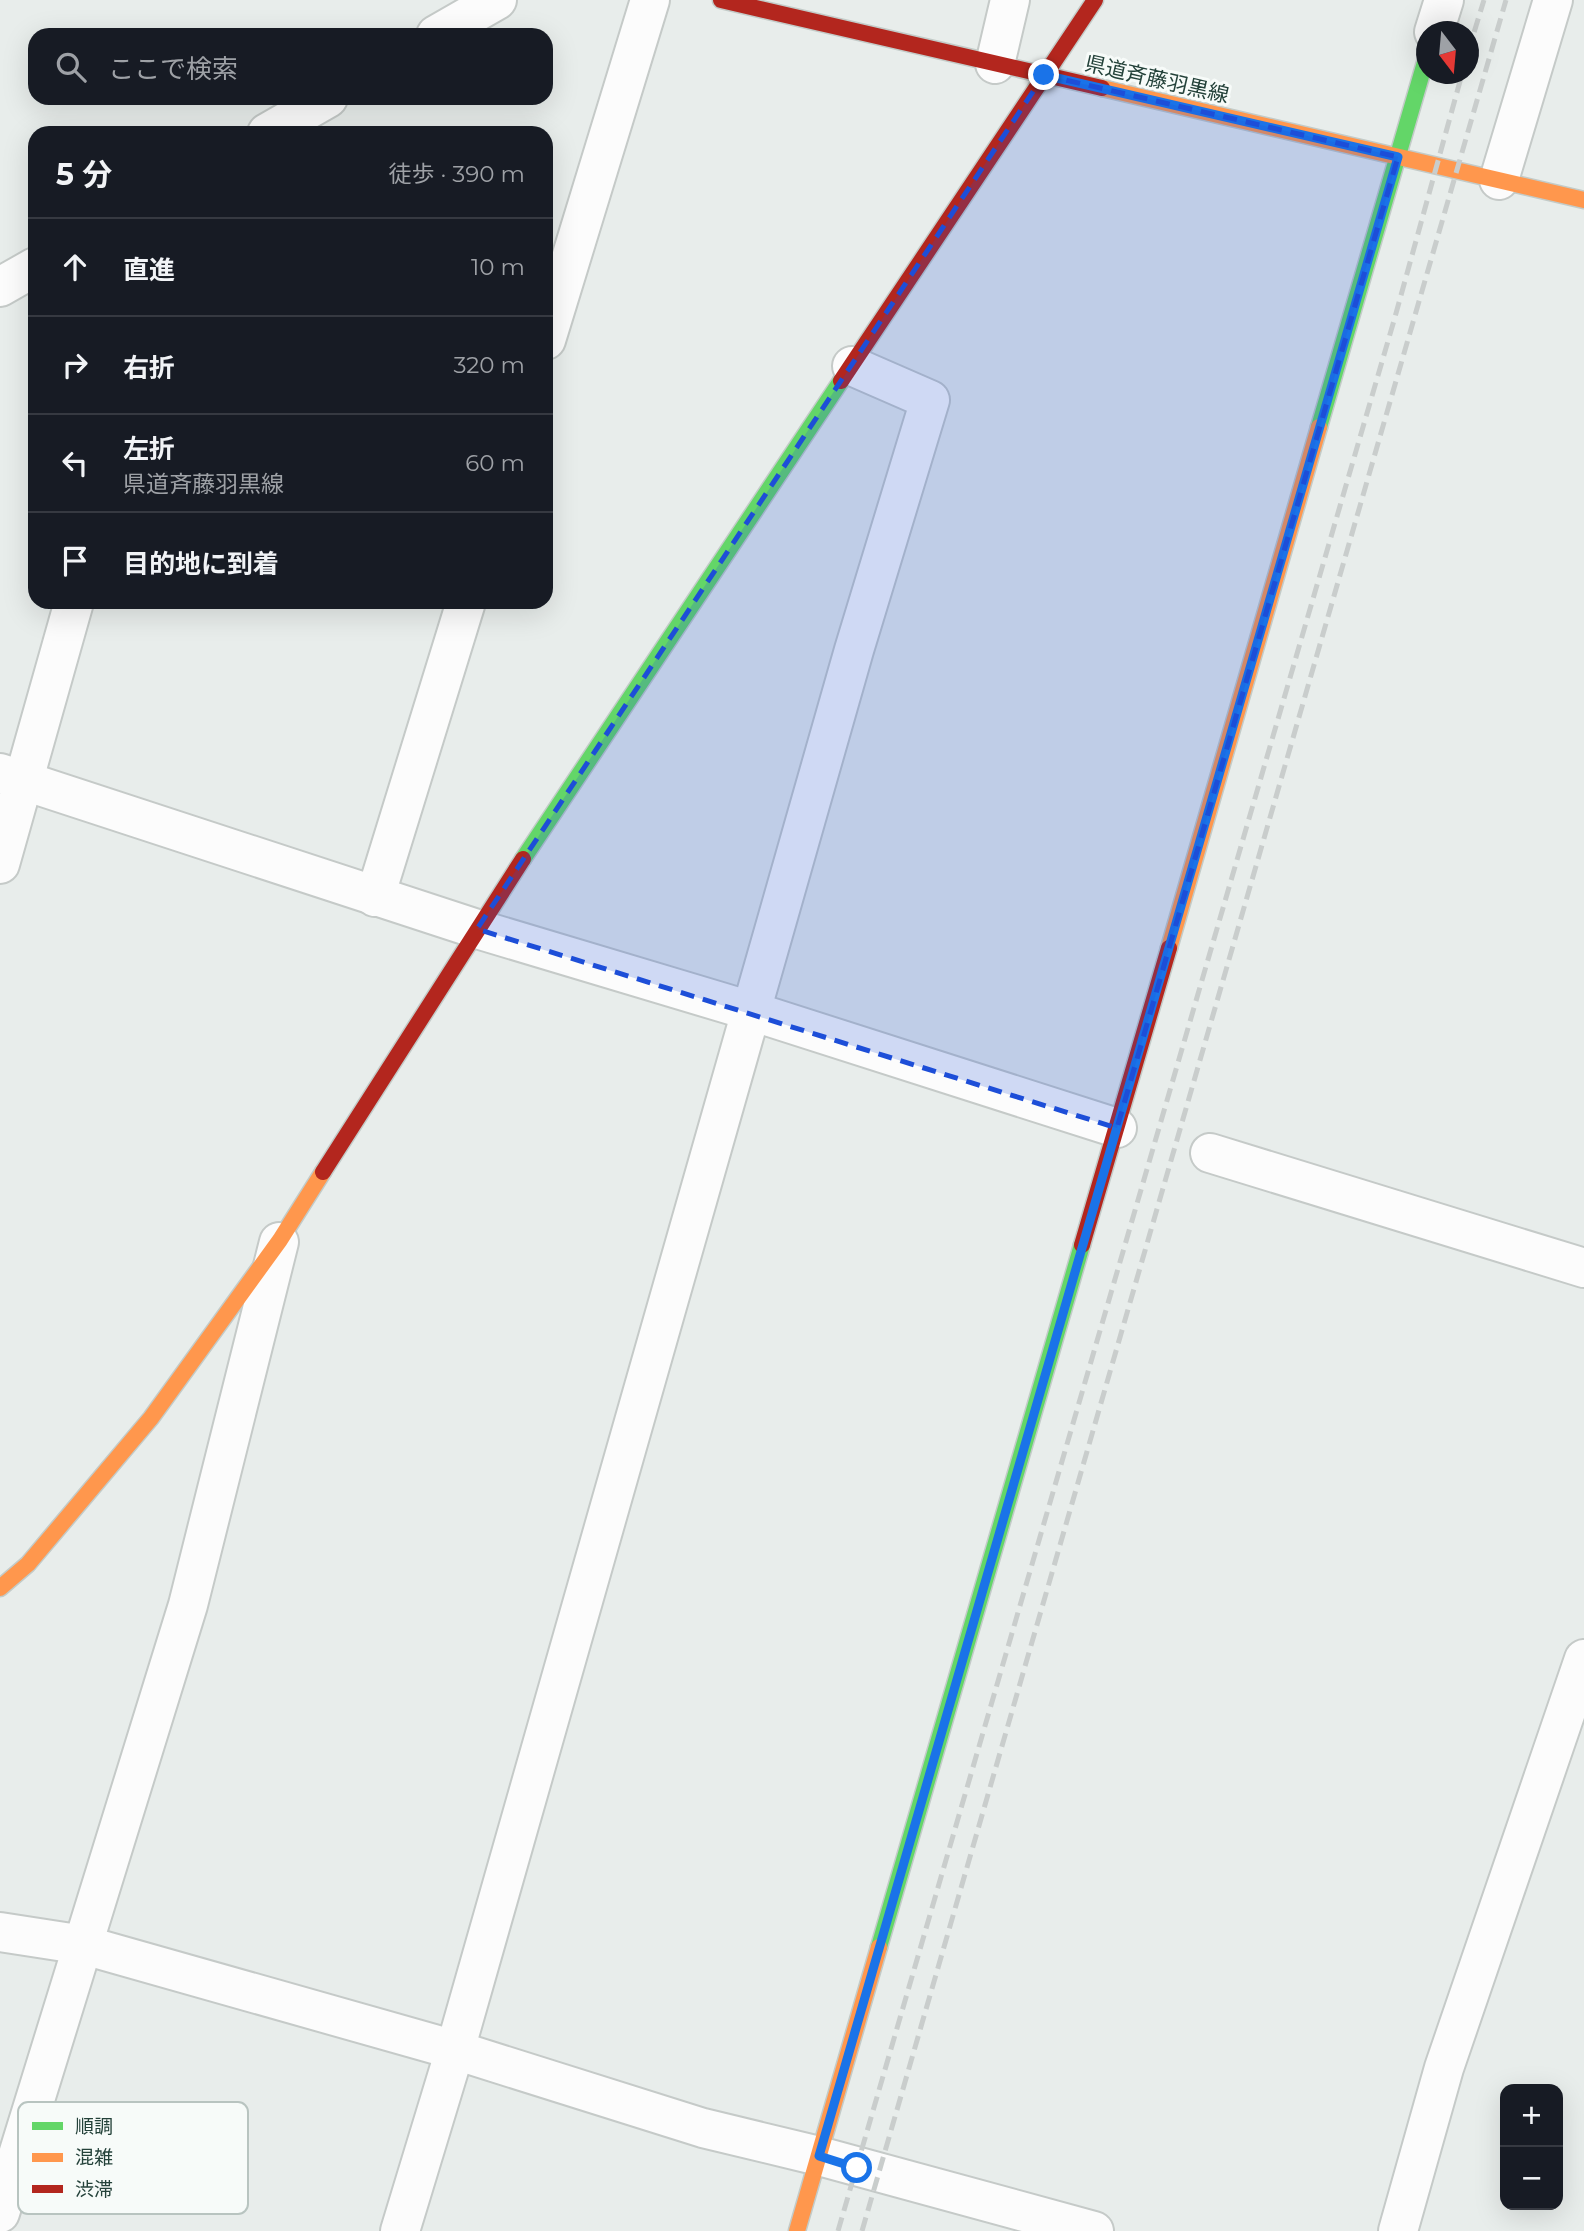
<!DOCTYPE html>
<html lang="ja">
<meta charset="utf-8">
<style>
:root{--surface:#171b24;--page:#20242c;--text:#f1f3f6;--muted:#9ea1a6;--line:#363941}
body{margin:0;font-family:Montserrat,"Noto Sans JP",sans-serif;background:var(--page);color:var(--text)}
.controls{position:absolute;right:21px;bottom:21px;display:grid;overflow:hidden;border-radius:14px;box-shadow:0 7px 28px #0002}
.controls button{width:63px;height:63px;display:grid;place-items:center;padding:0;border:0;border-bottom:2px solid var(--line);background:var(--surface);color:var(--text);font:35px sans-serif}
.compass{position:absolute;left:1416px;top:21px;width:63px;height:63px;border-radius:50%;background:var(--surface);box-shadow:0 7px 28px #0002;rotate:164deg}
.stop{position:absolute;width:21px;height:21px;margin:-16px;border:5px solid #1a73e8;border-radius:50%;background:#fff}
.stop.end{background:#1a73e8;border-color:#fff;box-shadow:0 2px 7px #0008}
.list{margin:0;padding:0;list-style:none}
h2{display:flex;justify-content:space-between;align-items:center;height:91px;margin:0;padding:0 28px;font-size:30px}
h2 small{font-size:23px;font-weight:400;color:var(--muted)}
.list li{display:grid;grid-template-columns:46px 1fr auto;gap:21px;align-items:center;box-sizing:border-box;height:98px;padding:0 28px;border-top:2px solid var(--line)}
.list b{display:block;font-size:26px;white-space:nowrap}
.list p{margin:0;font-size:23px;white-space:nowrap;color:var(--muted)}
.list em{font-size:23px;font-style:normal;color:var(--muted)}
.icon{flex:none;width:38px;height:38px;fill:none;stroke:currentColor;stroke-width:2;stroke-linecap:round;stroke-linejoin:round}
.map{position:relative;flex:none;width:1584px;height:2231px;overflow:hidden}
.search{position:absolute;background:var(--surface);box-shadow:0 7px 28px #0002;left:28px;top:28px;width:525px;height:77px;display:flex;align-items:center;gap:18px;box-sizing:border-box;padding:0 24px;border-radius:21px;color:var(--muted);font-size:26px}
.panel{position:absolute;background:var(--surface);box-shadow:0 7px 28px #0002;left:28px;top:126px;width:525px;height:483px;border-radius:21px}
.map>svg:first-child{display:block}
</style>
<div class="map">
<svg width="1584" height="2231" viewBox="0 0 1584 2231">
<rect width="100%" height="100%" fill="#e8edeb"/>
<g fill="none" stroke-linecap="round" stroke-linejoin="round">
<g stroke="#c5cac8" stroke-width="42">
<g id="street">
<polyline points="1434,32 1444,0"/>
<polyline points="436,35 497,0"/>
<polyline points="995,64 1010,0"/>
<polyline points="267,133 328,98"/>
<polyline points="1499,180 1553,0"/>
<polyline points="0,287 35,267"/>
<polyline points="546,340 650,0"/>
<polyline points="0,773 477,929 751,1011 1117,1128"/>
<polyline points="0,864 74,602"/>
<polyline points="375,897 466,602"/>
<polyline points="1210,1153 1584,1268"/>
<polyline points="0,1932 84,1945 455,2050 703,2128 819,2156 1094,2231"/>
<polyline points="0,2213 188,1605 279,1242"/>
<polyline points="400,2231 455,2050 854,650 930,400 852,366"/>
<polyline points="1398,2231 1444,2068 1584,1659"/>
</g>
</g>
<g stroke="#c3cbc8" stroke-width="19">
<g id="fast">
<polyline points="1319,427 1426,59"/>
<polyline points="523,859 841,381"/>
<polyline points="879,1947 1082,1245"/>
</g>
</g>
<g stroke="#c3cbc8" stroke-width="19">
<g id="slow">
<polyline points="1102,88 1584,200"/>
<polyline points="1169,948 1319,427"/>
<polyline points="0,1588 28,1564 151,1418 280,1240 323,1172"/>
<polyline points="797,2231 879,1947"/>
</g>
</g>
<g stroke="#c3cbc8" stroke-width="19">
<g id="jam">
<polyline points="721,0 1102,88"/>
<polyline points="841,381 1095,0"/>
<polyline points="323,1172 523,859"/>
<polyline points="1082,1245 1169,948"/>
</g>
</g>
<use href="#street" stroke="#fcfcfc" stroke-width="38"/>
<use href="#fast" stroke="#63d668" stroke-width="16"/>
<use href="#slow" stroke="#ff974d" stroke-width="16"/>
<use href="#jam" stroke="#b3261e" stroke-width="16"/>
<g stroke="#c9cdcc" stroke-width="5" stroke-dasharray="14 7" stroke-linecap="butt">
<polyline points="1468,52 1484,0"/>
<polyline points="838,2231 1395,317 1462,74"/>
<polyline points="862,2231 1506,0"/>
</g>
</g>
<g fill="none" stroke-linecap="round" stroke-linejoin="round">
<polyline stroke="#1a73e8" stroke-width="9" points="857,2168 819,2156 1398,157 1044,75"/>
</g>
<path fill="#1d4ed8" fill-opacity="0.2" stroke="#1d4ed8" stroke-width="5" stroke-dasharray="14 9" stroke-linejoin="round" d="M 1044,75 L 1398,157 L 1117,1128 L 477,929 Z"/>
<g text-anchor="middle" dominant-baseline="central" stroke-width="6" stroke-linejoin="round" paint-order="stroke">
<g font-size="21" fill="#24423a" stroke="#f7fbf9">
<text transform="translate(1157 79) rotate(13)">県道斉藤羽黒線</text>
</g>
</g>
<rect x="18" y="2102" width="230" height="112" rx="10" fill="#f7fbf9" stroke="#b8c4c0" stroke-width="2"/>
<rect x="32" y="2122" width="31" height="8" fill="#63d668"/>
<rect x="32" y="2153" width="31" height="9" fill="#ff974d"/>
<rect x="32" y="2185" width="31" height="8" fill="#b3261e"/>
<g font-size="19" fill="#24423a">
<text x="75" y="2133">順調</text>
<text x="75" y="2164">混雑</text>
<text x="75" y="2196">渋滞</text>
</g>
</svg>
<div class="controls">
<button>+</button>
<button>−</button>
</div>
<svg class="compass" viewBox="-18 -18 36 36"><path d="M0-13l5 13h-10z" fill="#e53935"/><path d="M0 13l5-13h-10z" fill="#9ea1a6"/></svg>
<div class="stop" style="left:857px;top:2168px"></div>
<div class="stop end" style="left:1044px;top:75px"></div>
<div class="search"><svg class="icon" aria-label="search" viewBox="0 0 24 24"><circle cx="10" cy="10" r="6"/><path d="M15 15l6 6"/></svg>ここで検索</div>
<section class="panel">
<h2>5 分<small>徒歩 · 390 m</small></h2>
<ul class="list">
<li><svg class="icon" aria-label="ahead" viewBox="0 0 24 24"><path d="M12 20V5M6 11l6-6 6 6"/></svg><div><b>直進</b></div><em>10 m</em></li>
<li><svg class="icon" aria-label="right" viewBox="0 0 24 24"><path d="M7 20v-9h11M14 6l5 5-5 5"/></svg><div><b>右折</b></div><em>320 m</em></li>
<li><svg class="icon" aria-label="left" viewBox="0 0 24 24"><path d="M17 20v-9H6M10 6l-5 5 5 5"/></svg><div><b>左折</b><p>県道斉藤羽黒線</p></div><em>60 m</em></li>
<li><svg class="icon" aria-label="arrive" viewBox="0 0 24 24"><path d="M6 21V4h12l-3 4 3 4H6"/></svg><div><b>目的地に到着</b></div></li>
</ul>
</section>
</div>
